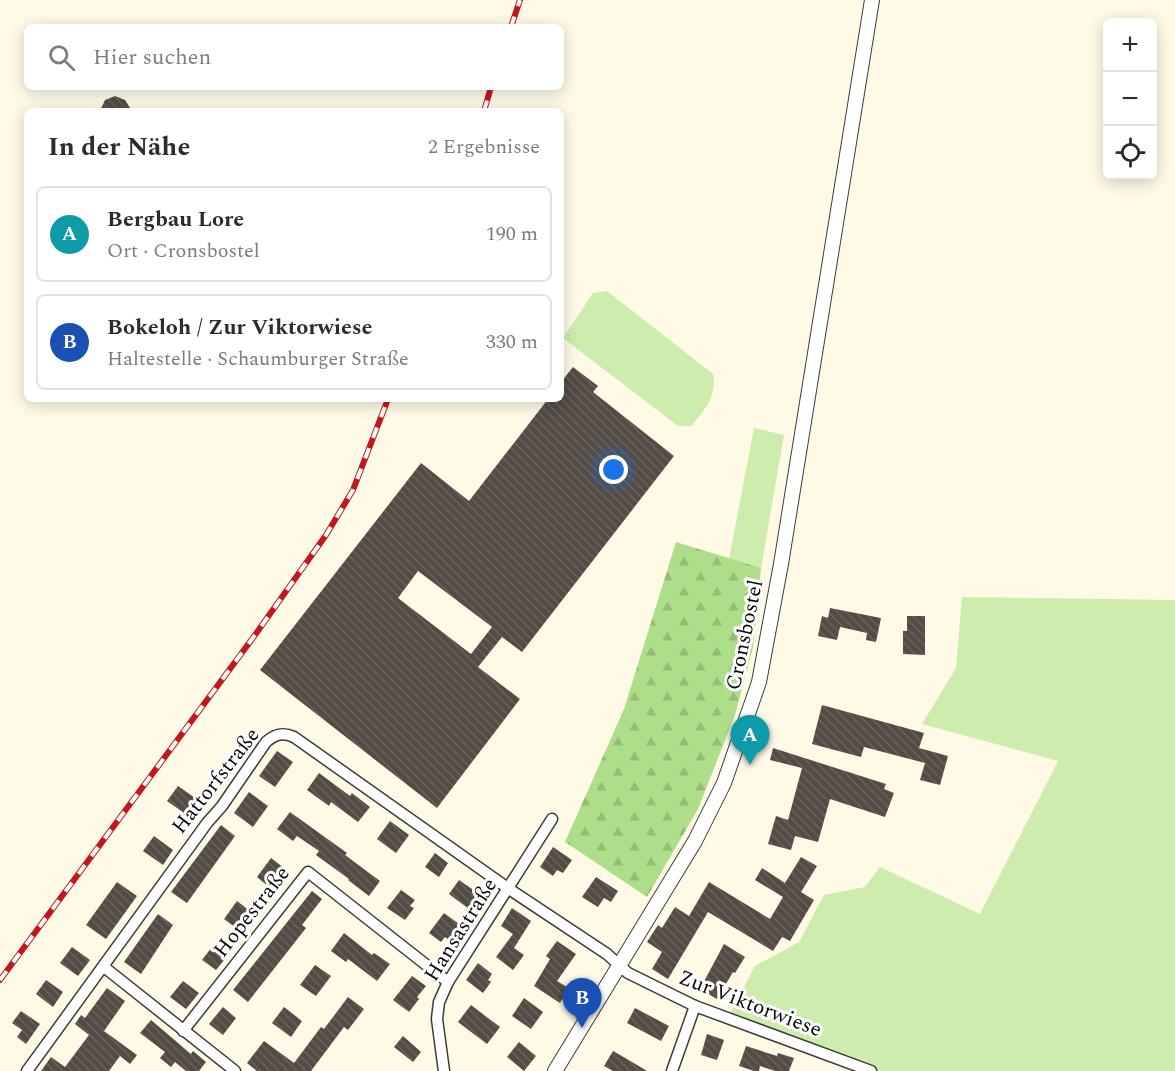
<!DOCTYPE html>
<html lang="de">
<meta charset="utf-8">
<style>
:root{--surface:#fff;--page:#f7f7f7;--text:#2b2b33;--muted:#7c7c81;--line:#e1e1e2;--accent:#c4171d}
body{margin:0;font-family:Spectral,serif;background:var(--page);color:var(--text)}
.controls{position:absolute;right:18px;top:18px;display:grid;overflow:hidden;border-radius:9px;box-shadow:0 3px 15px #0003}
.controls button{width:54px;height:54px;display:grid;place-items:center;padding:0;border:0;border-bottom:2px solid var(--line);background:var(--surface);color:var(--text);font:30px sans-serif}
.you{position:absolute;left:614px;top:470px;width:21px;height:21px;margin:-15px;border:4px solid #fff;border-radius:50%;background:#1a73e8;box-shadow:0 0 0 9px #1a73e833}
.badge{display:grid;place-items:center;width:39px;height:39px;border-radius:50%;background:var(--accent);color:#fff;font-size:20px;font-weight:700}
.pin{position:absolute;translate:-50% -50px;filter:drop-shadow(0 2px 3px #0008)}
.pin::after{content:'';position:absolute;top:32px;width:21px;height:18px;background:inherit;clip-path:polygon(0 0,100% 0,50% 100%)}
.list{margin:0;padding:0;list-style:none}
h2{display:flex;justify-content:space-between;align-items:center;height:78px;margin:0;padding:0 24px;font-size:26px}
h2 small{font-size:20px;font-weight:400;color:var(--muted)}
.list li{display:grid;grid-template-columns:39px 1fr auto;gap:18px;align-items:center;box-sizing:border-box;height:96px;margin:0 12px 12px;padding:0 12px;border:2px solid var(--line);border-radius:9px}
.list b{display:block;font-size:22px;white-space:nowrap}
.list p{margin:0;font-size:20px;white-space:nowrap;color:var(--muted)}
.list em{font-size:20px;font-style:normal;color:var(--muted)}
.icon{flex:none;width:33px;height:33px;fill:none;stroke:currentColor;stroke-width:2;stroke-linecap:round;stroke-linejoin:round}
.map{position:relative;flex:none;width:1175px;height:1071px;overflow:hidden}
.search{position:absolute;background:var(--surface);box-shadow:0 3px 15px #0003;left:24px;top:24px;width:540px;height:66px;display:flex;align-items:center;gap:15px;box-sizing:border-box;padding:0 21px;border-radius:9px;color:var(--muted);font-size:22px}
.panel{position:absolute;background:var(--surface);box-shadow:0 3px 15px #0003;left:24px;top:108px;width:540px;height:294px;border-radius:9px}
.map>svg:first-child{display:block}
</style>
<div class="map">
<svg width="1175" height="1071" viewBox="0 0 1175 1071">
<defs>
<pattern id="forest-firs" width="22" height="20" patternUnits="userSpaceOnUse" patternTransform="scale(1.5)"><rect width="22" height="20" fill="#afde8b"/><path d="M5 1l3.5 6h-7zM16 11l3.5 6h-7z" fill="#95bd77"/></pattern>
<pattern id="building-back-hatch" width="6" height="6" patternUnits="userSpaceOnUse" patternTransform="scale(1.5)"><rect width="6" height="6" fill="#534b45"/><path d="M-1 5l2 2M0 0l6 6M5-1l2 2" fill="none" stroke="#67605b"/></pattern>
</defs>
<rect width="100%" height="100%" fill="#fffae6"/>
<g fill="#cdecad">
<path d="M 607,291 L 713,374 C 717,396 705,410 691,426 L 678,426 L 563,338 L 593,293 Z"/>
<polygon points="754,428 784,435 761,568 729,559"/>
<polygon points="962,597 1175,600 1175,1071 877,1071 729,1016 755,966 799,942 824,895 865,887 880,867 980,914 1058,761 922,724 956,668"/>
</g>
<polygon fill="url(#forest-firs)" points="676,542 761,568 753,647 735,715 698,809 647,897 565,842 624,709"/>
<g fill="url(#building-back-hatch)" fill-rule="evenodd">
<polygon points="115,96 125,100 132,111 100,111 105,100"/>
<path d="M 573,367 L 598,386 L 593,392 L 674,456 L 522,652 L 502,637 L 478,667 L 520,699 L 437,808 L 260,670 L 421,463 L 469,501 L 548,399 L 561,399 L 561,382 ZM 418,571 L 492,627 L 471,654 L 398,598 Z"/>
<polygon points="830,608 881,618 876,642 866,640 867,633 840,627 837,640 818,636 822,616 828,618"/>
<polygon points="907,616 925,616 925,655 903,654 903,631 907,631"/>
<polygon points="822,705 924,733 919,748 948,756 940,785 920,780 925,763 864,747 861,757 812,744"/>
<polygon points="773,748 886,784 884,789 894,793 885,817 830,799 818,842 795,836 791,850 768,844 776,816 788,820 802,768 770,760"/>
<polygon points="277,751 293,762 275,787 259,776"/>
<polygon points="319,773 350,796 352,793 370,807 358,822 331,802 329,806 307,790"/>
<polygon points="178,786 195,798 184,813 167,801"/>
<polygon points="249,792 268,806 253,827 234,813"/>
<polygon points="290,812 347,853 345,855 380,881 369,896 348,880 349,879 316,855 319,851 297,836 293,841 277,829"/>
<polygon points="390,821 409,835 396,853 377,839"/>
<polygon points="221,825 235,836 187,903 171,892"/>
<polygon points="154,836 173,850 163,865 143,851"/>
<polygon points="553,847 572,860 563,873 557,870 553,876 540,867"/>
<polygon points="435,853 448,863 439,877 425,867"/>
<polygon points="801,857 817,866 801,892 814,900 790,941 782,937 773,951 708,912 668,979 652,969 662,952 647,942 658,925 662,928 675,907 689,916 709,882 770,919 783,897 755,880 762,868 785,883"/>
<polygon points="271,858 284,868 269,887 257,877"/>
<polygon points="596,877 618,891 611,902 604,898 598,907 582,897"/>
<polygon points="459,880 479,894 469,909 449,894"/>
<polygon points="117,882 137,896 106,939 86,925"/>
<polygon points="401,890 415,900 410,906 414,908 405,920 387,908"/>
<polygon points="312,891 322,899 302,925 306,928 248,1002 233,990"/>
<polygon points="237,901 255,915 241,932 224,919"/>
<polygon points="512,908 531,921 514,948 524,955 513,970 496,957 513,934 501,926"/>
<polygon points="444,913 466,929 454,944 445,937 441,942 429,933"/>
<polygon points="158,914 173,925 141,974 124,962"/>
<polygon points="344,933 372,955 374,953 390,964 377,981 348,959 346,962 331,951"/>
<polygon points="557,941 576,954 557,981 569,988 560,1003 534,986 550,959 546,956"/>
<polygon points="215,943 229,954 216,970 202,960"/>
<polygon points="724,944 745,957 735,973 733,972 717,999 700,989"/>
<polygon points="72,947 90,960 78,976 60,963"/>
<polygon points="478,963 492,974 488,980 491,982 483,993 466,980"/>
<polygon points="315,965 331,976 316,996 300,985"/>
<polygon points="412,976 426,986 417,997 419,999 409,1012 393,1000"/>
<polygon points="46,980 63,992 53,1007 36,994"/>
<polygon points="183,981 199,993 186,1009 170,997"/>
<polygon points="107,988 125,1001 104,1031 137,1055 130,1064 120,1056 109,1071 41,1071 51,1057 65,1067 89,1035 75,1024 81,1015 85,1018"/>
<polygon points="348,997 364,1009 348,1030 344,1027 311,1071 257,1071 247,1063 264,1041 294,1063 321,1027 324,1029"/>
<polygon points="524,998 543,1012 531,1029 512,1016"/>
<polygon points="471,1005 500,1027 487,1044 458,1022"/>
<polygon points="223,1007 236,1018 223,1035 209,1024"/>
<polygon points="284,1007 302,1021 291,1037 272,1023"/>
<polygon points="635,1008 669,1026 661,1041 627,1023"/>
<polygon points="21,1011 40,1024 26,1044 17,1037 22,1030 12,1023"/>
<polygon points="151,1020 191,1054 193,1051 206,1062 199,1071 186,1071 175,1062 171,1067 160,1058 165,1052 140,1033"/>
<polygon points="707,1034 724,1040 717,1060 701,1055"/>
<polygon points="403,1036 421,1052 413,1062 394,1047"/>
<polygon points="519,1042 536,1056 524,1071 507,1057"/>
<polygon points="746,1046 777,1056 778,1053 794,1058 789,1071 775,1071 760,1066 759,1071 754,1071 739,1066"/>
<polygon points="613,1051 627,1059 647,1071 613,1071 604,1066"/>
</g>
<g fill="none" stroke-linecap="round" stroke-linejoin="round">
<g stroke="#3c3c3c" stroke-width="13">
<g id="minor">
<polyline points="104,967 235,1071"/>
<polyline points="183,1031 308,872 448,982"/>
<path d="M 27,1071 L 207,823 L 222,806 L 266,742 C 275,734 283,732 294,737 L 509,889 L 607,954 L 628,973 L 695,1006 L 871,1071"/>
<polyline points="444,1071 437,1019 439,1002 448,982 552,819"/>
<polyline points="672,1071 695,1006"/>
</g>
</g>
<g stroke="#3c3c3c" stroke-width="16">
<polyline id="tertiary" points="555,1071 695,841 724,783 759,682 781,564 872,0"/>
</g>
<use href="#minor" stroke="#fff" stroke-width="10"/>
<use href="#tertiary" stroke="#fff" stroke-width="14"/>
<g stroke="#c4171d" stroke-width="6">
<g id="rail">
<polyline points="511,27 520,0"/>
<polyline points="484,111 491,87"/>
<polyline points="0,980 255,635 326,535 353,490 388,399"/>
</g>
</g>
<use href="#rail" stroke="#fff" stroke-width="4" stroke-dasharray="11" stroke-linecap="butt"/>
</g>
<g text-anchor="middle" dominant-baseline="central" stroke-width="6" stroke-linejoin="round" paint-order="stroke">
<g font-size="21" fill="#090909" stroke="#fff">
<text transform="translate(745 635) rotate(-78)">Cronsbostel</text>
<text transform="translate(216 781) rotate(-52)">Hattorfstraße</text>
<text transform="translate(252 912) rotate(-52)">Hopestraße</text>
<text transform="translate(461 930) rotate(-58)">Hansastraße</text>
<text transform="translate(750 1004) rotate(21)">Zur Viktorwiese</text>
</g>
</g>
</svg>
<div class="controls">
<button>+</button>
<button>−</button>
<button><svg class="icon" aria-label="locate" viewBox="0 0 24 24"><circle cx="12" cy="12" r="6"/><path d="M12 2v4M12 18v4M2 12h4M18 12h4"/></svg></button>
</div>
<div class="you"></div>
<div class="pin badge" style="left:750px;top:765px;background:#0f9aa8">A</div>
<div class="pin badge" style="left:582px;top:1028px;background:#1a4fb4">B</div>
<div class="search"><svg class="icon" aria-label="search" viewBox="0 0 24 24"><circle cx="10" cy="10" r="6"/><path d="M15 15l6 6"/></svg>Hier suchen</div>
<section class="panel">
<h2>In der Nähe<small>2 Ergebnisse</small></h2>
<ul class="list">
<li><span class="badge" style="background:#0f9aa8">A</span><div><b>Bergbau Lore</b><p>Ort · Cronsbostel</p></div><em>190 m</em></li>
<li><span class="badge" style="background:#1a4fb4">B</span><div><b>Bokeloh / Zur Viktorwiese</b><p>Haltestelle · Schaumburger Straße</p></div><em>330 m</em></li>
</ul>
</section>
</div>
